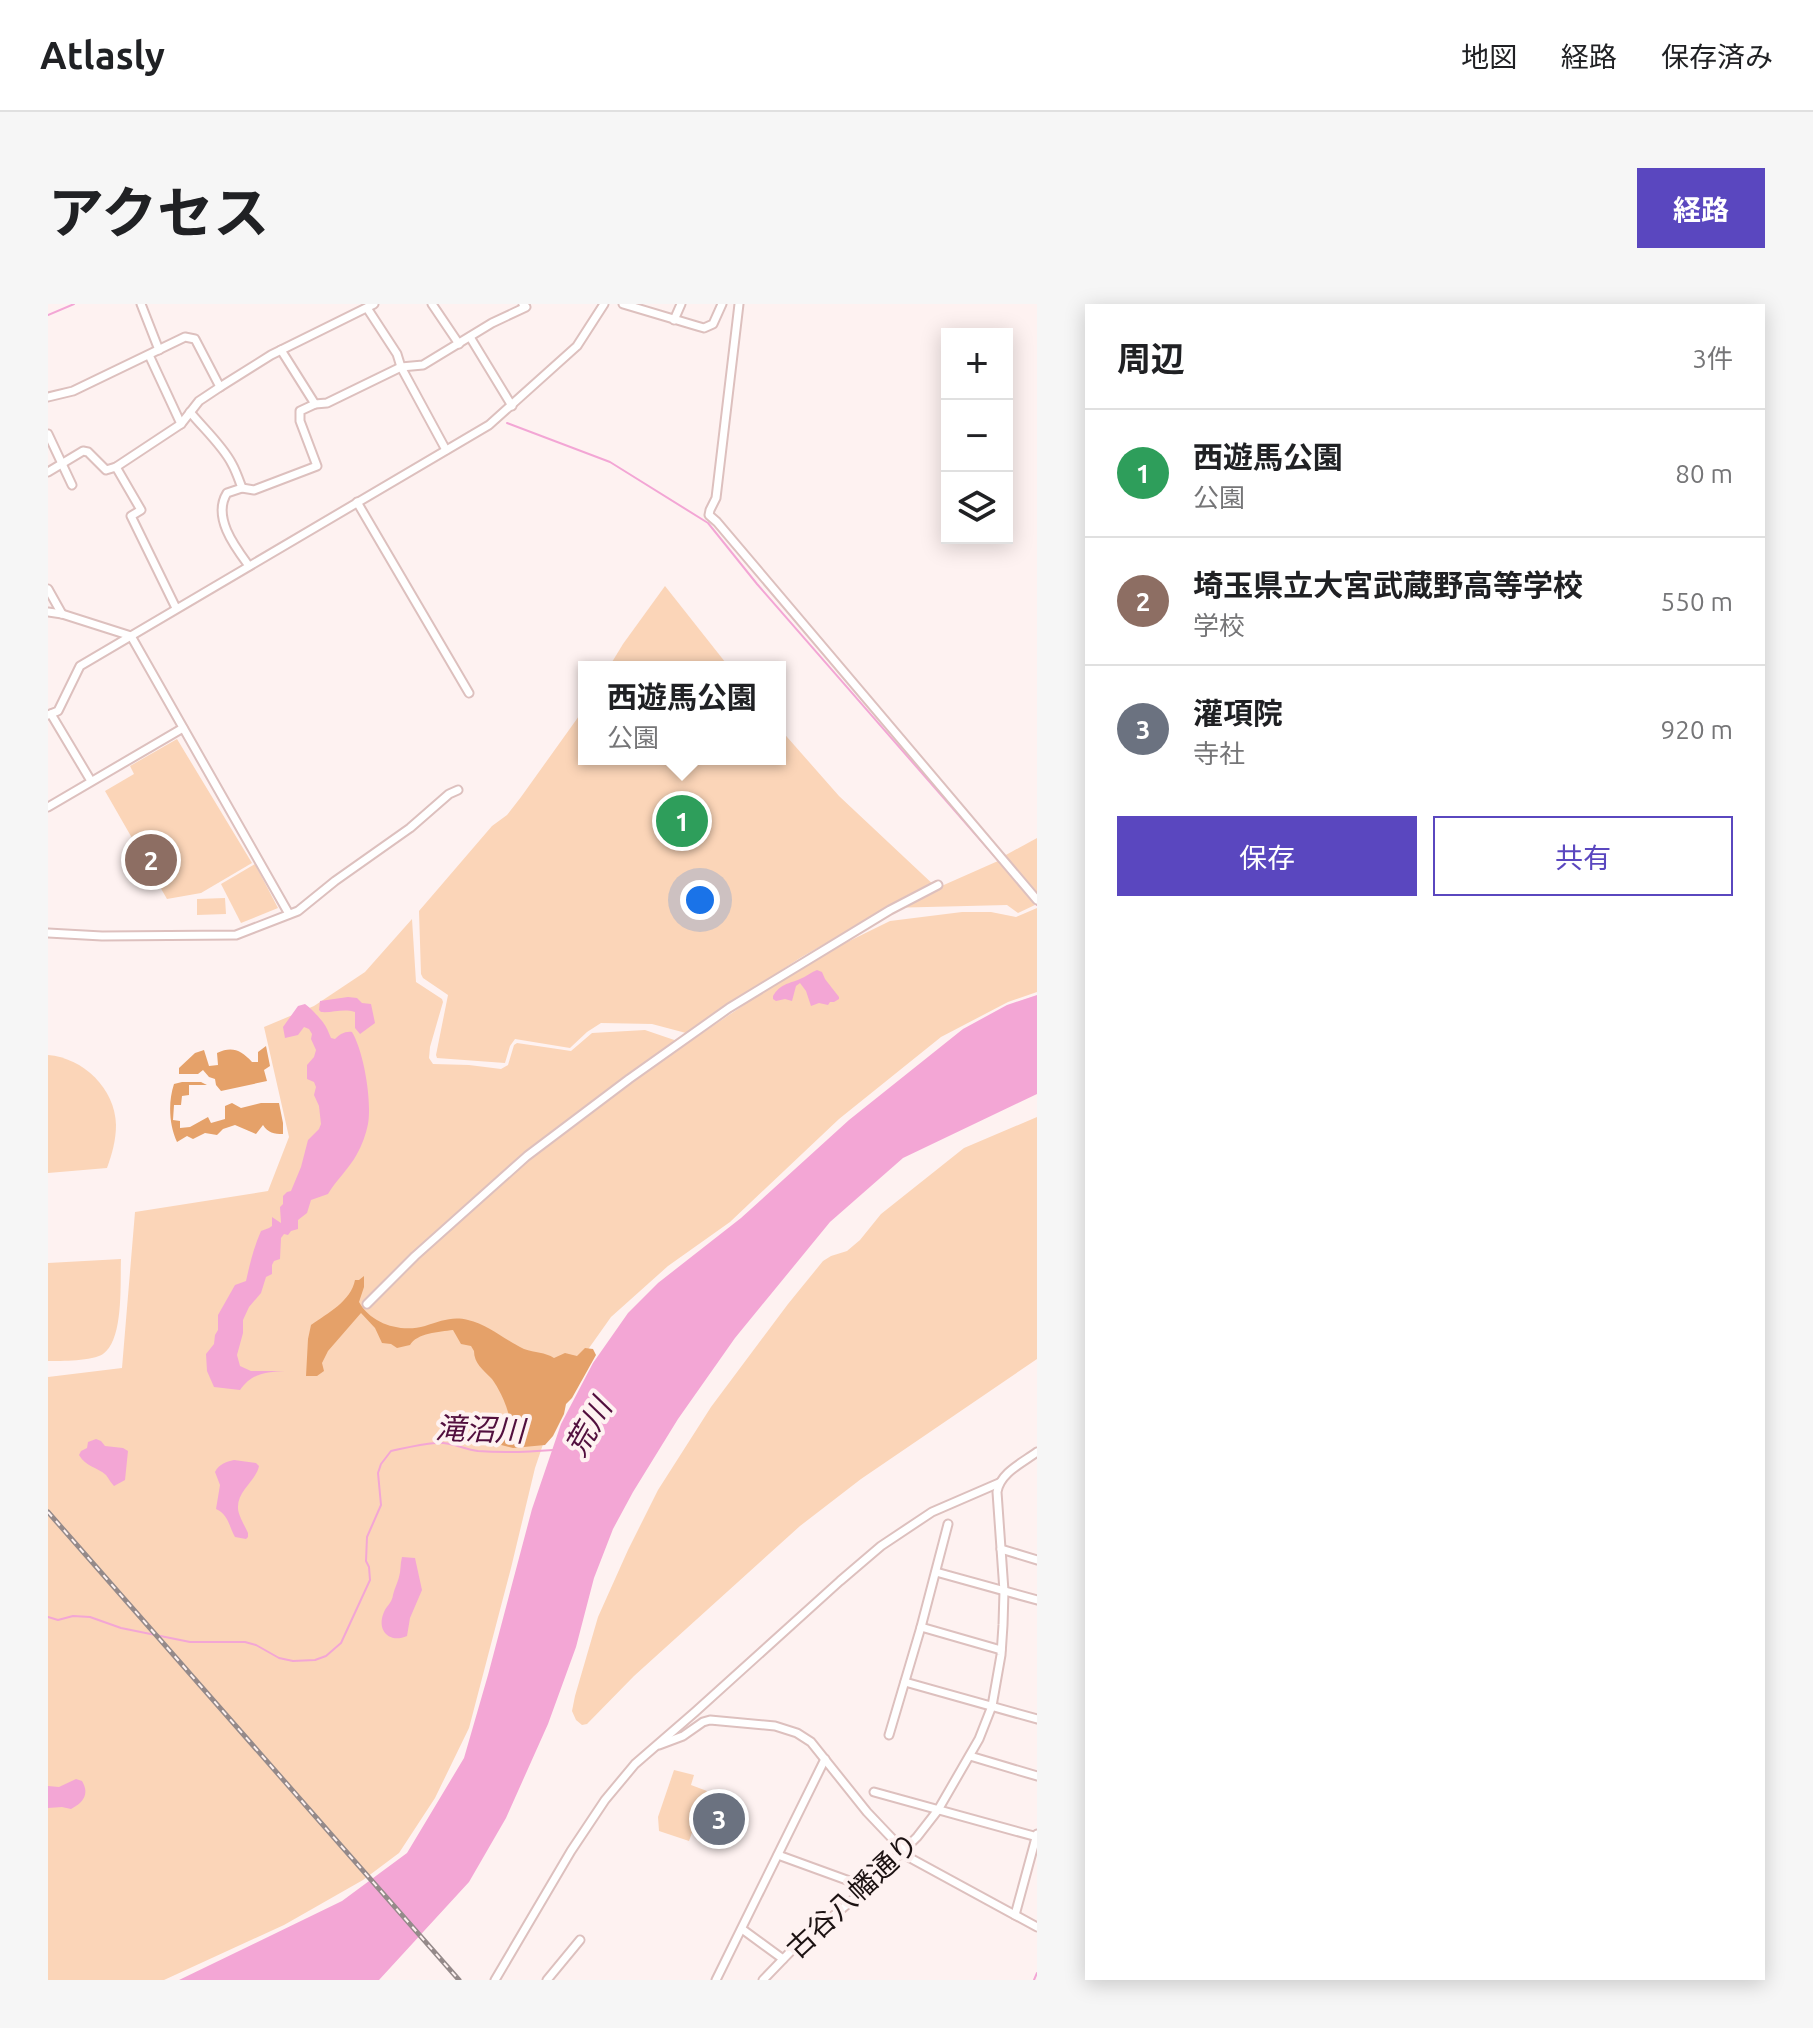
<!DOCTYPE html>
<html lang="ja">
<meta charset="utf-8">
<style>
:root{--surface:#fff;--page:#f6f6f6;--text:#202124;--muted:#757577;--line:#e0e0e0;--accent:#5a47bf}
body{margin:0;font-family:Ubuntu,"Noto Sans JP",sans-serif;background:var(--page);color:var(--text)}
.controls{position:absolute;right:24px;top:24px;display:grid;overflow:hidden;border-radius:0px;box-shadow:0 4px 20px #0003}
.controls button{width:72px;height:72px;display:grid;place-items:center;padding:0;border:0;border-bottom:2px solid var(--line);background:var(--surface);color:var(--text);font:40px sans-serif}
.you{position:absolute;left:652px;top:596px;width:28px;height:28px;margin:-20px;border:6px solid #fff;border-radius:50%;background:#1a73e8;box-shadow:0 0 0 12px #1a73e833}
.badge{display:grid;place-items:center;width:52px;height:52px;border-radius:50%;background:var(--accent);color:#fff;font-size:26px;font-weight:700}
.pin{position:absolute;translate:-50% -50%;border:4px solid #fff;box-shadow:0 2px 8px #0006}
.popup{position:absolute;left:530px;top:357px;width:208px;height:104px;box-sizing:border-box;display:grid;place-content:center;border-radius:0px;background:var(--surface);filter:drop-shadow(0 2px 6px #0005);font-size:26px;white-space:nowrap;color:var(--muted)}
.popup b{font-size:30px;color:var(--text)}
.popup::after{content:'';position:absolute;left:50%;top:100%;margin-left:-16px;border:16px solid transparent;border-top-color:var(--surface)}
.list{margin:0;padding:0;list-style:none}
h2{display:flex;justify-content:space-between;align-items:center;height:104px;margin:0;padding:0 32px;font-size:34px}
h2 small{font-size:26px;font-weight:400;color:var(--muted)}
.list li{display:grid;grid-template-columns:52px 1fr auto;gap:24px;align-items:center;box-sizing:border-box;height:128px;padding:0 32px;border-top:2px solid var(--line)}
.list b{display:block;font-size:30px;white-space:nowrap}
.list p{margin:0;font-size:26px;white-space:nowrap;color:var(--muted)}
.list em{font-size:26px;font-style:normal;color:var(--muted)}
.actions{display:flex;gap:16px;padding:24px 32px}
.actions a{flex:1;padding:18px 0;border:2px solid var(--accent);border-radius:0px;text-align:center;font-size:28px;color:var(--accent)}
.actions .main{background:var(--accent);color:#fff}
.icon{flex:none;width:44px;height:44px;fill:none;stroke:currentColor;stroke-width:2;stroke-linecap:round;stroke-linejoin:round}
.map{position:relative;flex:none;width:989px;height:1676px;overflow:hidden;border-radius:0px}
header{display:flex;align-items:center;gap:48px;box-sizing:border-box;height:112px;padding:0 40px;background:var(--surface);border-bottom:2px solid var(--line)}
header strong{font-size:38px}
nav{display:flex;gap:44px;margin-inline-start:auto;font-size:28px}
.intro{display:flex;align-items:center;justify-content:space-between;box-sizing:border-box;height:192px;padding:0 48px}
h1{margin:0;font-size:56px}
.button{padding:20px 36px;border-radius:0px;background:var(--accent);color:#fff;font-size:28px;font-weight:700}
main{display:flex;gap:48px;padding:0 48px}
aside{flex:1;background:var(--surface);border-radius:0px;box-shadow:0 4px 20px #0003}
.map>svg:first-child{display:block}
</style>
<header>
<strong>Atlasly</strong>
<nav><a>地図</a><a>経路</a><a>保存済み</a></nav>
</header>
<div class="intro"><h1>アクセス</h1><a class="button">経路</a></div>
<main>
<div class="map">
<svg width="989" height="1676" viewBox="0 0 989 1676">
<rect width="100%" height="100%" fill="#fef2f1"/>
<g fill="#fbd5b8">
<polygon points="617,282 681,363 561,363 575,340"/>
<polygon points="536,405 536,455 732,455 732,425 791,492 889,584 950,557 987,601 970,609 959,601 839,604 752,654 638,729 604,720 553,719 539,728 522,744 467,735 462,742 457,759 389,754 388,751 400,691 375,674 373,670 371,607 444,522 459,511 473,493"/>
<polygon points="129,435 204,559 153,589 119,595 57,487 86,470 82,462"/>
<polygon points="989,534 989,591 956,552"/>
<polygon points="207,560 230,604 193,619 173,580"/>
<polygon points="177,594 178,610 149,611 149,595"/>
<polygon points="989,604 989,688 960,698 893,733 791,815 682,918 620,962 563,1013 529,1061 509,1099 487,1164 463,1264 421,1424 387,1494 351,1549 315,1576 236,1621 116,1676 0,1676 0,1073 74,1064 87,908 220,887 241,833 216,723 266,702 317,668 364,615 368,678 394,695 395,698 382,743 381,754 385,760 421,761 453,765 460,761 466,741 469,739 523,747 544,729 597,726 638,740 736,674 787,644 842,617 914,608 943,608 968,613"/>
<path d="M 0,751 C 35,754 67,784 68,821 C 68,836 64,850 59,864 L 0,869 Z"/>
<polygon points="989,813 989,1055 813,1175 752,1222 586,1372 539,1420 534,1421 528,1416 524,1407 527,1392 550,1313 580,1246 610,1186 663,1103 740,1000 775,957 783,952 799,947 812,936 833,910 916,844"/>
<path d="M 73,955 C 72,978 76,1036 55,1050 C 45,1057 13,1057 0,1057 L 0,959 Z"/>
<polygon points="626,1466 646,1471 643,1481 659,1487 641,1537 611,1527 610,1513"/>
</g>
<g fill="#e5a169">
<path d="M 218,742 L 222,762 L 216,766 L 219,777 L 173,787 L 168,781 L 167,775 L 161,773 L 155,766 L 150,770 L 131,770 L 131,764 L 147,749 L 156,746 L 161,762 L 170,761 L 169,749 C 184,742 193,746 204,758 L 210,758 L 210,748 Z"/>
<path d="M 134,778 L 153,778 L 159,781 L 141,781 L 141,791 L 134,792 L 133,801 L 126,801 L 125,816 L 132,817 L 132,824 L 142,823 L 160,813 L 163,819 L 177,815 L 177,802 L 184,799 L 193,804 L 213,799 L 231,799 L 235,819 L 235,830 C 226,830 220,829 215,821 L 208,830 L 187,821 L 175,825 L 169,831 L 157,829 L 145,835 L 139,832 L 129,838 C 121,821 120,798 126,780 Z"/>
<path d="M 316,972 L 316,983 L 311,998 C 323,1020 353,1029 377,1022 C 393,1017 404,1012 420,1016 C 440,1020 458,1037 476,1045 C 487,1049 497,1048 506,1054 L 517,1049 L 529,1052 L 537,1044 L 545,1045 L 548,1051 L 524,1094 L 518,1100 L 516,1110 L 505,1132 L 497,1141 L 465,1144 L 453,1141 C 456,1136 461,1129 462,1123 C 464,1111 451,1083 443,1074 C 435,1066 426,1059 426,1047 L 423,1042 L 413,1040 L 405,1026 C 391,1028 369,1029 362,1041 L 349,1044 L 343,1040 L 334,1039 L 327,1024 L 313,1009 L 280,1047 L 274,1059 L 276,1067 L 269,1072 L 258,1072 L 260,1035 L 263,1021 C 280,1009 303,997 307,976 L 311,976 Z"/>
</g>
<g fill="#f3a6d5">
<path d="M 769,666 L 774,668 L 777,675 L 791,693 L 791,695 L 786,698 L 782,698 L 780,701 L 771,699 L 763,702 L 758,687 L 752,679 L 748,682 L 744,697 L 737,695 L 728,697 L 725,695 L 725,692 C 732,680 740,680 752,675 C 758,673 763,668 769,666 Z"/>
<polygon points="989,691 989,790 855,854 782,918 687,1034 630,1115 585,1188 565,1225 546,1274 528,1343 500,1420 458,1514 421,1578 331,1676 131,1676 294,1597 359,1549 416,1454 440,1371 484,1205 513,1120 545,1059 580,1009 610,979 693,914 801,816 915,725 959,701"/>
<path d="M 300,693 L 309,694 L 314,699 L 323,700 L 327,719 L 312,730 L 307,724 L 307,708 C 295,704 285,709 273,708 L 271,706 L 272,697 Z"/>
<path d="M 257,700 C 262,703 276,718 278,723 C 280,726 281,730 283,734 L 287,735 C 292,730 297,727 304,728 C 316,748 324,797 320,820 C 318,830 314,841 309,850 C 301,865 288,876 280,890 L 263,896 L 259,909 L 250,916 L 250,925 L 243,927 L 240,931 L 236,930 L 233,934 L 232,955 L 226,957 L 224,961 L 224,970 L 218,973 L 213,989 L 201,1003 L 195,1016 L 195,1029 L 189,1051 L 192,1062 L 203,1067 L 237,1067 C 218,1068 204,1069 192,1086 L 166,1083 L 159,1067 L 158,1050 L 166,1040 L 167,1031 L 170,1026 L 170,1011 L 187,981 L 198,977 C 202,959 206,943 213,927 L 221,924 L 224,922 L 224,913 L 233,919 L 232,903 L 235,900 L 235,892 L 239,888 L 243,887 L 253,863 L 260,836 L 271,825 L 273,820 L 271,802 L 266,791 L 268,783 L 266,778 L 259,775 L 259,761 L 266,753 L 268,746 L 263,735 L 264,730 L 261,725 L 256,723 L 250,731 L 237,734 L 235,723 L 250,702 Z"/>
<path d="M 48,1135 L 53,1137 L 57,1142 L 75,1144 L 80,1147 L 77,1176 L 66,1182 C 63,1179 61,1175 58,1171 C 49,1163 38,1163 31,1151 L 33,1147 L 39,1144 L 40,1138 Z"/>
<path d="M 186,1156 L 208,1159 L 211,1162 C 208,1177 189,1187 190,1204 C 190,1211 197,1222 200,1229 L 200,1233 L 198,1235 L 187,1233 C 181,1223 181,1211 168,1205 L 172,1181 L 167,1168 C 171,1160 178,1158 186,1156 Z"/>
<path d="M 354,1253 L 367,1254 L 374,1286 L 362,1314 L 359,1332 C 341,1340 328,1326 336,1308 C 339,1301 344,1299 345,1291 C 347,1283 349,1280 351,1273 C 353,1267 352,1260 354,1253 Z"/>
<path d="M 28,1475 L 34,1477 C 42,1490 35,1499 23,1505 L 14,1503 L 0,1504 L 0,1482 L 11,1483 Z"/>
</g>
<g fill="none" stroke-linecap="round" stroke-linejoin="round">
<g stroke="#f3a6d5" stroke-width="2">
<polyline points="0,11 26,0"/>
<polyline points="459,119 562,158 660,219 709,280 989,601"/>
<path d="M 0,1313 L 10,1316 L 25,1312 L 42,1313 L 73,1324 L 142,1338 L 197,1338 L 208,1341 L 231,1354 L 245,1357 L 267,1356 L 278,1352 L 293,1339 L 322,1276 L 321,1263 L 318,1257 L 319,1233 L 333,1201 L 330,1169 L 333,1160 L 343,1147 C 357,1144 373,1140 387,1139 C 401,1137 415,1145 430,1147 C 455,1149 480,1148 505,1146"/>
<polyline points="986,1676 989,1669"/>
</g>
<g stroke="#ddc0be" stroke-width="11">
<g id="minor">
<polyline points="93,0 111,46"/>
<polyline points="384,0 411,40"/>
<polyline points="575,0 649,22 656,24 665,20 674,0"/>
<polyline points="691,0 668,194 662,206 661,211 669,218 989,596"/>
<polyline points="319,4 349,50 353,63 398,146"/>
<polyline points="626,16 633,0"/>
<polyline points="422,33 464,102"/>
<polyline points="233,46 267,100"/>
<polyline points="101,51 133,120"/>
<polyline points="0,93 25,87 137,33 147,35 172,83"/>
<path d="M 142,108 C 155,124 175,142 184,160 C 188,167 191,176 194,184 L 179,189 C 164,213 187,243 201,262"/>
<polyline points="0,130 24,181"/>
<polyline points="68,163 133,120 151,97 172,83 223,51 326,0"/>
<polyline points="0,168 35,147 40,148 58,166 68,163 93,206 83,212 128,304"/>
<polyline points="194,184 206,186 269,162 252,117 252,107 267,100 279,99 353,63 375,61 444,19 478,3 475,0"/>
<polyline points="309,198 421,389"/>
<polyline points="0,285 14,310"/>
<polyline points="0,308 14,310 83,332 241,610"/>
<polyline points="3,410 43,477"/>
<polyline points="0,411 10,407 32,362 441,121 529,42 556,0"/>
<polyline points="0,503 135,424"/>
<polyline points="0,629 54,632 188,631 250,607 287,577 362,524 401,490 410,486"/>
<polyline points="319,1000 367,952 479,852 581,775 681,704 842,606 890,581"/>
<polyline points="953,1245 989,1256"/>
<polyline points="888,1268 989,1296"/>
<polyline points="873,1323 953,1346"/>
<polyline points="857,1378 989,1415"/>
<polyline points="841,1431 873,1323 900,1220"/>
<polyline points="611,1441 635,1432 655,1418 662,1416 727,1422 749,1429 763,1438 819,1508 856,1547"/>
<polyline points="922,1452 989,1472"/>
<polyline points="826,1488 989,1533"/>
<polyline points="853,1549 989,1623"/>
<polyline points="730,1551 818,1583"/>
<polyline points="967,1611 989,1530"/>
<polyline points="694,1625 735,1655"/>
<polyline points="447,1676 523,1547 557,1496 587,1460 647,1408 792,1277 833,1242 884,1208 951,1179"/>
<polyline points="499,1676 532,1636"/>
<polyline points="668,1676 777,1455"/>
<path d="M 715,1676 L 743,1647 L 808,1593 L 869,1533 L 890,1506 L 931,1435 L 944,1402 L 953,1351 L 955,1321 L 956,1287 L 949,1188 C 952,1169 974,1159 989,1148"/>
</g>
</g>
<use href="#minor" stroke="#fff" stroke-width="7"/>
<g stroke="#958a8a" stroke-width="5">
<polyline id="rail" points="0,1208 411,1676"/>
</g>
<use href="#rail" stroke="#fef2f1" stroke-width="2" stroke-dasharray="6" stroke-linecap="butt"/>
</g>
<g text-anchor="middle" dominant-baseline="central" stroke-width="8" stroke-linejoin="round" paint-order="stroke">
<g font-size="28" fill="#1c1212" stroke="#fef2f1">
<text transform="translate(804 1591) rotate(-43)">古谷八幡通り</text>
</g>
<g font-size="30" font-style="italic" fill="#520f3e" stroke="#fef2f1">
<text transform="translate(540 1123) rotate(-60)">荒川</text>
<text transform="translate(432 1125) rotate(2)">滝沼川</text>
</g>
</g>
</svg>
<div class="controls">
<button>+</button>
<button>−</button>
<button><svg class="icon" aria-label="layers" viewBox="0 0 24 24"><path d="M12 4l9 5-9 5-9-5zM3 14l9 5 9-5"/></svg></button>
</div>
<div class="you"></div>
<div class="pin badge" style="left:634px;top:517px;background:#2e9e5b">1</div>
<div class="popup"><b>西遊馬公園</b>公園</div>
<div class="pin badge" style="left:103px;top:556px;background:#8d6e63">2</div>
<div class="pin badge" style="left:671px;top:1515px;background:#6b7280">3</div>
</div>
<aside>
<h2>周辺<small>3件</small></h2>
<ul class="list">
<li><span class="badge" style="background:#2e9e5b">1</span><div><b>西遊馬公園</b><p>公園</p></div><em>80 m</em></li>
<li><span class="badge" style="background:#8d6e63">2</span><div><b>埼玉県立大宮武蔵野高等学校</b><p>学校</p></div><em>550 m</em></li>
<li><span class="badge" style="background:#6b7280">3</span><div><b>灌項院</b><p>寺社</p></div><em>920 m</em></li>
</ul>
<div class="actions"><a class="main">保存</a><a>共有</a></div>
</aside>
</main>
